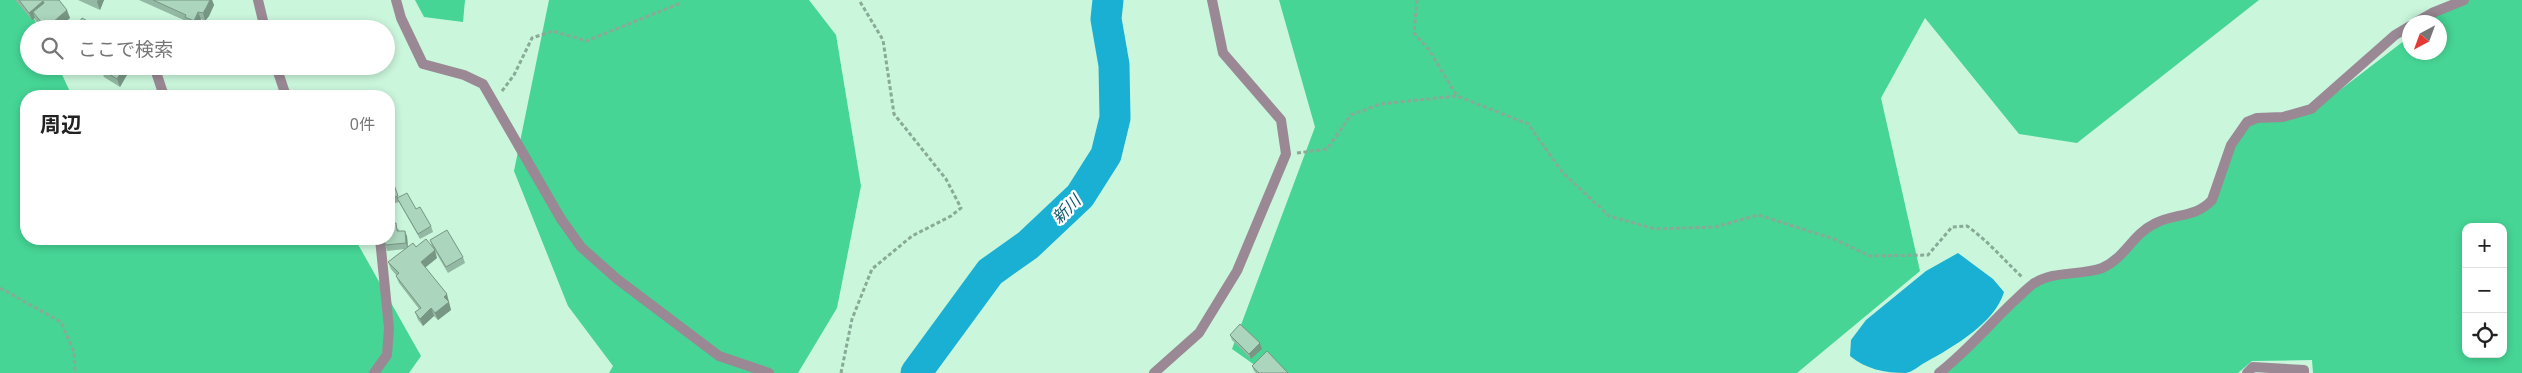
<!DOCTYPE html>
<html lang="ja">
<meta charset="utf-8">
<style>
:root{--surface:#fff;--page:#f2f2f2;--text:#222;--muted:#767676;--line:#e0e0e0}
body{margin:0;font-family:"Noto Sans","Noto Sans JP",sans-serif;background:var(--page);color:var(--text)}
.controls{position:absolute;right:15px;bottom:15px;display:grid;overflow:hidden;border-radius:10px;box-shadow:0 2px 8px #0003}
.controls button{width:45px;height:45px;display:grid;place-items:center;padding:0;border:0;border-bottom:1px solid var(--line);background:var(--surface);color:var(--text);font:25px sans-serif}
.compass{position:absolute;left:2402px;top:15px;width:45px;height:45px;border-radius:50%;background:var(--surface);box-shadow:0 2px 8px #0003;rotate:221deg}
.list{margin:0;padding:0;list-style:none}
h2{display:flex;justify-content:space-between;align-items:center;height:65px;margin:0;padding:0 20px;font-size:21px}
h2 small{font-size:16px;font-weight:400;color:var(--muted)}
.icon{flex:none;width:28px;height:28px;fill:none;stroke:currentColor;stroke-width:2;stroke-linecap:round;stroke-linejoin:round}
.map{position:relative;flex:none;width:2522px;height:373px;overflow:hidden}
.search{position:absolute;background:var(--surface);box-shadow:0 2px 8px #0003;left:20px;top:20px;width:375px;height:55px;display:flex;align-items:center;gap:12px;box-sizing:border-box;padding:0 18px;border-radius:28px;color:var(--muted);font-size:19px}
.panel{position:absolute;background:var(--surface);box-shadow:0 2px 8px #0003;left:20px;top:90px;width:375px;height:155px;border-radius:20px}
.map>svg:first-child{display:block}
</style>
<div class="map">
<svg width="2522" height="373" viewBox="0 0 2522 373">
<rect width="100%" height="100%" fill="#caf6dc"/>
<g fill="#46d595" fill-rule="evenodd">
<polygon points="0,0 25,0 39,29 29,29 29,66 58,66 72,96 26,96 26,239 355,239 421,356 409,373 0,373"/>
<polygon points="415,0 465,0 463,22 424,17"/>
<polygon points="549,0 809,0 836,35 861,186 837,308 798,373 609,373 613,366 568,306 514,171"/>
<polygon points="1279,0 2259,0 2077,143 2019,134 1925,18 1881,98 1920,271 1797,373 1266,373 1232,349 1315,127"/>
<path d="M 2458,0 L 2522,0 L 2522,373 L 2313,373 L 2312,360 L 2252,361 L 2238,373 L 1944,373 L 2037,285 C 2059,274 2084,278 2104,270 C 2118,264 2128,245 2140,236 C 2158,223 2181,221 2201,214 L 2231,152 L 2250,124 L 2314,110 L 2409,37 L 2410,52 L 2440,52 L 2440,22 L 2428,22 ZM 2466,227 L 2503,227 L 2503,354 L 2466,354 Z"/>
</g>
<path fill="#19b0d3" d="M 1958,253 L 1993,279 L 2004,292 C 1995,323 1953,347 1926,362 C 1920,365 1913,372 1906,373 C 1884,373 1866,369 1850,356 L 1851,340 L 1866,320 L 1926,271 Z"/>
<g fill="none" stroke-linecap="round" stroke-linejoin="round">
<polyline stroke="#19b0d3" stroke-width="31" points="916,373 990,272 1028,245 1080,196 1106,155 1115,118 1114,65 1106,19 1108,0"/>
<g stroke="#88aa96" stroke-width="3" stroke-dasharray="4 2.5" stroke-linecap="butt">
<polyline points="1417,0 1414,33 1429,50 1457,96"/>
<polyline points="502,91 514,75 532,38 553,31 586,41 681,3"/>
<path d="M 1297,153 L 1327,149 L 1351,115 L 1380,104 L 1457,96 L 1528,124 L 1563,173 L 1609,216 L 1655,229 L 1715,227 L 1758,215 L 1834,239 L 1870,256 L 1928,255 L 1952,227 L 1967,226 C 1988,241 2003,259 2022,277"/>
<polyline points="0,288 61,322 74,352 75,373"/>
<polyline points="841,373 852,319 872,269 912,236 951,216 961,208 946,179 894,114 883,40 859,0"/>
</g>
<g stroke="#9a8994" stroke-width="10">
<polyline points="258,0 265,29"/>
<polyline points="396,0 401,18 423,64 464,75 483,84 561,219 581,247 617,279 719,356 769,373"/>
<polyline points="2416,22 2432,13 2464,0"/>
<polyline points="154,66 164,96"/>
<polyline points="276,66 286,96"/>
<polyline points="374,373 387,355 389,328 380,239"/>
<polyline points="1154,373 1199,333 1237,271 1286,154 1281,120 1223,53 1212,0"/>
<path d="M 1939,373 C 1966,352 1988,326 2013,302 C 2019,297 2026,289 2033,284 C 2054,270 2080,276 2102,268 C 2124,259 2133,234 2154,224 C 2174,213 2196,218 2212,200 L 2231,145 L 2247,122 L 2257,118 L 2283,117 L 2311,109 L 2395,35 L 2410,26"/>
<polyline points="2247,373 2253,367 2304,370 2304,373"/>
</g>
</g>
<g fill="#93b8a3">
<polygon points="15,0 59,0 70,18 65,22 76,28 102,29 43,29 35,20 35,18 32,20"/>
<polygon points="78,0 104,0 100,10"/>
<polygon points="139,0 212,0 214,5 209,16 205,21 201,19 197,29 187,25 186,21"/>
<polygon points="103,66 132,66 120,87 104,77 101,69"/>
<polygon points="389,171 398,198 416,209 431,226 433,232 420,239 399,202 389,205"/>
<polygon points="398,228 399,231 407,236 408,247 416,247 437,258 425,268 449,302 449,303 451,310 438,320 434,316 423,326 418,320 415,312 419,309 399,283 396,276 396,275 391,269 388,262 405,249 387,251 385,245"/>
<polygon points="430,240 463,257 465,263 448,273 432,246"/>
<polygon points="1230,335 1262,349 1251,359 1232,340"/>
<polygon points="1252,366 1288,373 1256,373 1254,371"/>
</g>
<g fill="#789684">
<polygon points="98,0 104,0 100,10 97,2"/>
<polygon points="210,0 212,0 214,5 209,16 205,21 203,13"/>
<polygon points="43,1 46,9 33,12 35,18 32,20 29,13"/>
<polygon points="67,10 70,18 58,28 56,27 56,29 46,29 46,28"/>
<polygon points="198,12 201,19 197,29 194,21"/>
<polygon points="125,66 132,66 120,87 117,79"/>
<polygon points="405,231 407,236 408,249 406,243"/>
<polygon points="435,250 437,258 423,269 421,262"/>
<polygon points="447,294 451,310 438,320 435,313 444,297"/>
<polygon points="431,308 434,316 423,326 420,319"/>
<polygon points="1260,343 1262,349 1251,359 1249,354"/>
</g>
<g fill="#abd6bd" stroke="#789684">
<polygon points="19,0 59,0 67,10 46,28 33,12 44,3 43,1 29,13"/>
<polygon points="153,0 210,0 206,8 203,13 198,12 194,21 185,17 186,15"/>
<polygon points="82,18 102,29 59,29 56,27 60,19 76,28"/>
<polygon points="103,66 125,66 117,79 101,69"/>
<polygon points="129,91 131,96 118,96"/>
<polygon points="154,91 156,96 142,96"/>
<polygon points="389,171 398,196 389,199"/>
<polygon points="407,193 416,209 420,207 431,226 418,234 397,198"/>
<polygon points="389,223 396,223 397,231 405,231 406,243 385,245 385,239 389,239"/>
<polygon points="447,230 463,257 446,267 430,240"/>
<polygon points="426,239 435,250 421,262 447,294 444,297 449,302 435,313 431,308 420,319 415,312 421,308 396,276 399,273 388,262 413,243 416,247"/>
<polygon points="1240,324 1260,343 1249,354 1230,335"/>
<polygon points="1267,351 1288,373 1259,373 1252,366"/>
</g>
<g text-anchor="middle" dominant-baseline="central" stroke-width="4.5" stroke-linejoin="round" paint-order="stroke">
<g font-size="16" font-style="italic" fill="#0e596c" stroke="#fff">
<text transform="translate(1066 209) rotate(-45)">新川</text>
</g>
</g>
</svg>
<div class="controls">
<button>+</button>
<button>−</button>
<button><svg class="icon" aria-label="locate" viewBox="0 0 24 24"><circle cx="12" cy="12" r="6"/><path d="M12 2v4M12 18v4M2 12h4M18 12h4"/></svg></button>
</div>
<svg class="compass" viewBox="-18 -18 36 36"><path d="M0-13l5 13h-10z" fill="#e53935"/><path d="M0 13l5-13h-10z" fill="#767676"/></svg>
<div class="search"><svg class="icon" aria-label="search" viewBox="0 0 24 24"><circle cx="10" cy="10" r="6"/><path d="M15 15l6 6"/></svg>ここで検索</div>
<section class="panel">
<h2>周辺<small>0件</small></h2>
<ul class="list">
</ul>
</section>
</div>
